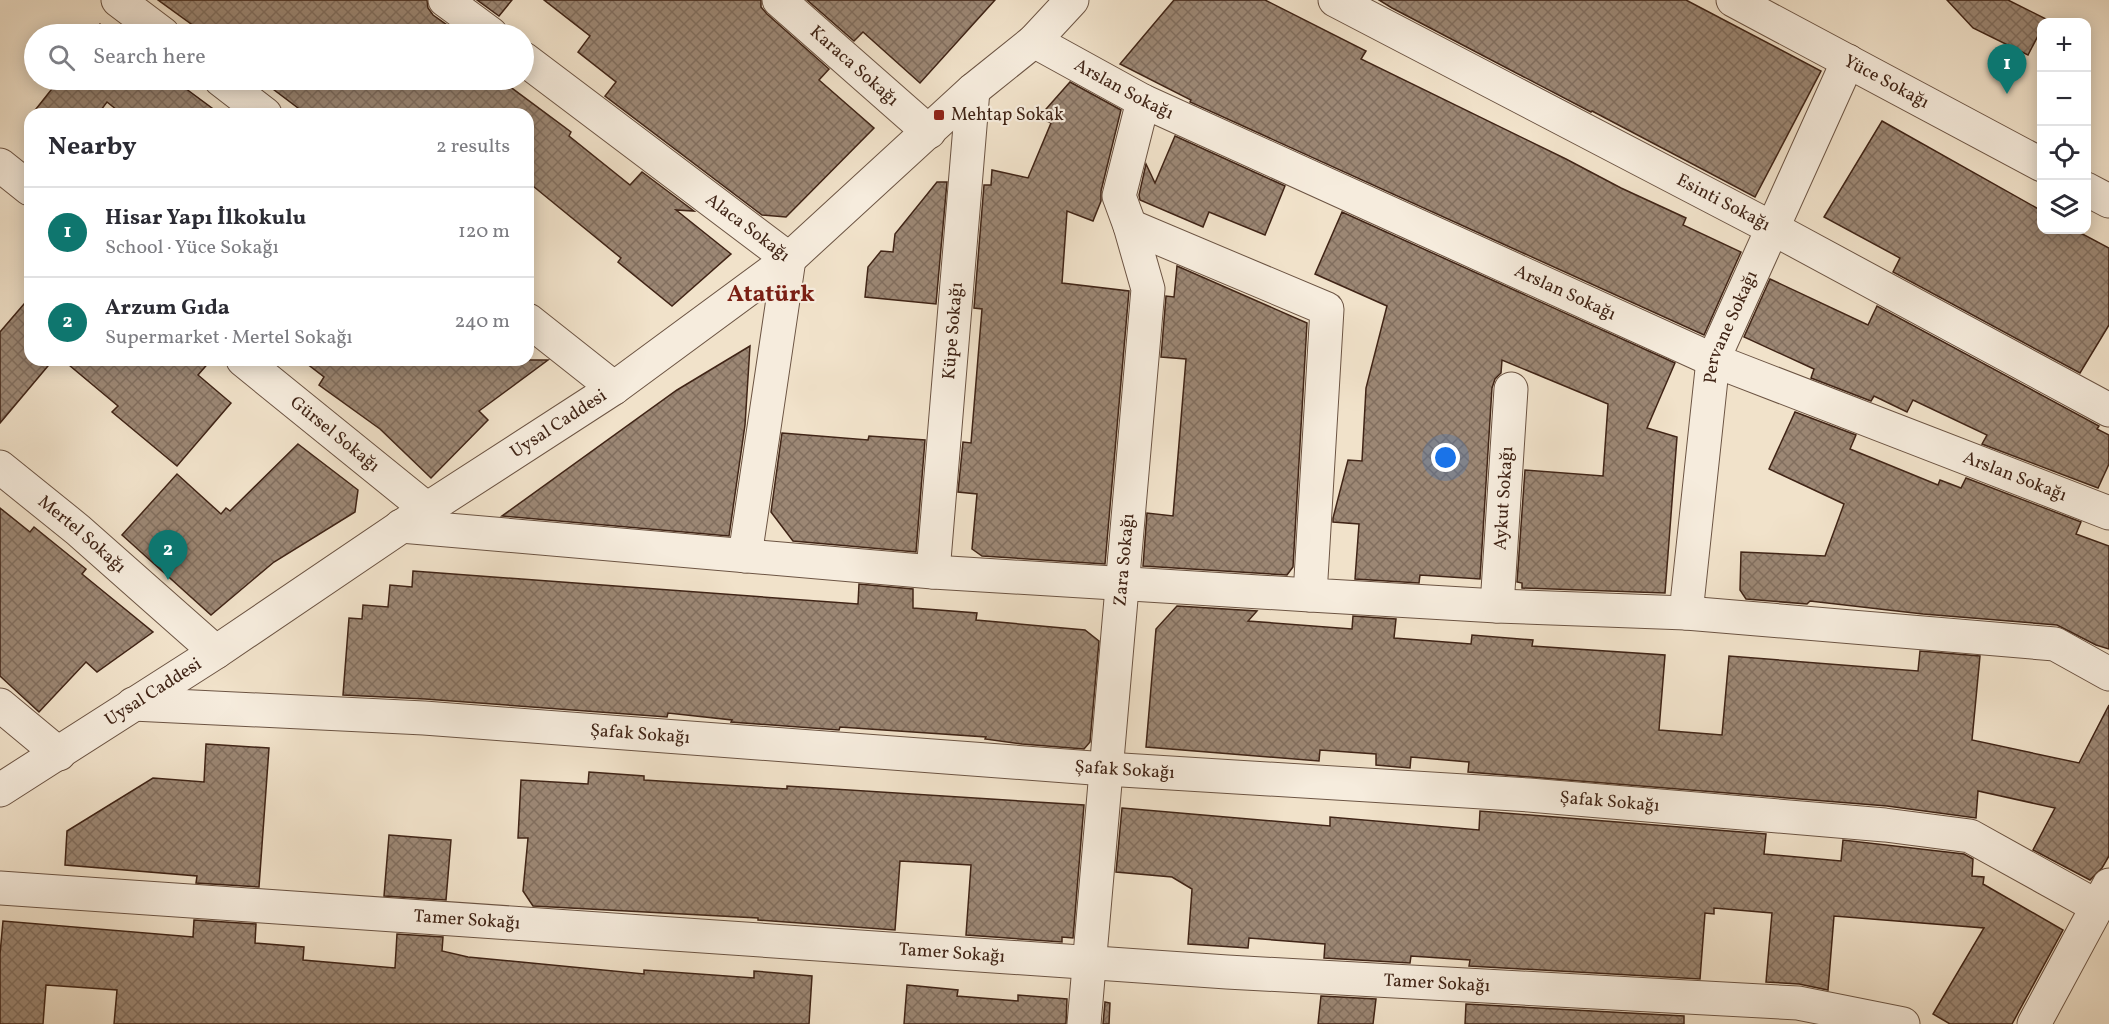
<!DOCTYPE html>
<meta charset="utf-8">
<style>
:root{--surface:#fff;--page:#f2f2f3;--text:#2b2b33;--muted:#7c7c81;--line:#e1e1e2;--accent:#0f766e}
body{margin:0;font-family:Vollkorn,serif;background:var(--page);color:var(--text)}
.controls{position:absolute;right:18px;top:18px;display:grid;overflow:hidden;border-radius:12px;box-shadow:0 3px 15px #0003}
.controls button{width:54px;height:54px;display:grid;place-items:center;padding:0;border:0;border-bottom:2px solid var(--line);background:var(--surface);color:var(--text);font:30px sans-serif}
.you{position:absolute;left:1446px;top:458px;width:21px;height:21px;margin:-15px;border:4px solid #fff;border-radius:50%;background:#1a73e8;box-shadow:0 0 0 9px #1a73e833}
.badge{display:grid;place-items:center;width:39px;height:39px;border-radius:50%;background:var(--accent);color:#fff;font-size:20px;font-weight:700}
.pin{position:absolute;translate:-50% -50px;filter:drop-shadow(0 2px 3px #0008)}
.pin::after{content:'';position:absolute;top:32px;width:21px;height:18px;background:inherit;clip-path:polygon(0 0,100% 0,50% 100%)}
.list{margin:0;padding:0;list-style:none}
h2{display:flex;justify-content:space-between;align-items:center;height:78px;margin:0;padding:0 24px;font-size:26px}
h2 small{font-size:20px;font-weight:400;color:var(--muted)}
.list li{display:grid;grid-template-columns:39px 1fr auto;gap:18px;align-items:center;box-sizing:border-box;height:90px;padding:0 24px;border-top:2px solid var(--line)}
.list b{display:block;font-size:22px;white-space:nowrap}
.list p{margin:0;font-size:20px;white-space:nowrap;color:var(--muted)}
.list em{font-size:20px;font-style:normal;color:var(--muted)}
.icon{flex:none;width:33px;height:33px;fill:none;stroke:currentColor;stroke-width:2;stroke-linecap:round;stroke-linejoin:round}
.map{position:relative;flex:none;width:2109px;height:1024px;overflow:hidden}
.search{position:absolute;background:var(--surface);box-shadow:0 3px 15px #0003;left:24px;top:24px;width:510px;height:66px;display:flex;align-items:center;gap:15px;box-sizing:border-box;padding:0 21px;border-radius:33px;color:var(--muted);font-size:22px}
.panel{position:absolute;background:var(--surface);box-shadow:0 3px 15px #0003;left:24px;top:108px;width:510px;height:258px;border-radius:18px}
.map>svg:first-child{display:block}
</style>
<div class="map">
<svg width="2109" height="1024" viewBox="0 0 2109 1024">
<defs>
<pattern id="building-cross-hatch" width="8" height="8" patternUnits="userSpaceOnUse" patternTransform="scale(1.5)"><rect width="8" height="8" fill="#9c8774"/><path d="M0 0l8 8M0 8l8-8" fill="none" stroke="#816e5e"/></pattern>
</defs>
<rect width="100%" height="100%" fill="#f1e2ca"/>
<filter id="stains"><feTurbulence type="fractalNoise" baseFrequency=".00333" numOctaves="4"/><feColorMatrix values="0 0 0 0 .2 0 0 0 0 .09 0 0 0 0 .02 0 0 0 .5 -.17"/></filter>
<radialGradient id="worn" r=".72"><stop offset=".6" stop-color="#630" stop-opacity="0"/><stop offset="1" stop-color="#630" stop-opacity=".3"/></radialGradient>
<g fill="url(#building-cross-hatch)" stroke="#402416" stroke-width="1.5">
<polygon points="158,0 427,0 428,8 433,15 460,34 205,34"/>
<polygon points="477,0 512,0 499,16"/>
<polygon points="544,0 761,0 761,7 767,14 829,69 819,80 874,128 786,217 762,215 605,96 616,82 578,52 590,36"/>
<polygon points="807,0 995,0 920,83 863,32 854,41"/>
<polygon points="1174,0 1265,0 1366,51 1361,59 1566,159 1621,188 1686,218 1683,225 1741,252 1704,335 1190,102 1191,100 1120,64"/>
<polygon points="1379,0 1686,0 1821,71 1755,197 1592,111 1591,112 1392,8"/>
<polygon points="1947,0 2008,0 2046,19 2044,22 2042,22 2042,28 2028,55 1973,28"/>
<polygon points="100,24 113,34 92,34"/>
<polygon points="59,80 174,80 220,114 122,114 107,102 98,114 32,114"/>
<polygon points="261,80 501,80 571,132 569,136 630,185 642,172 694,211 676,210 731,254 672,306 618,262 621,258 528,182 528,114 306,114"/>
<polygon points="1070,82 1121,110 1101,191 1101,201 1093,221 1067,211 1062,283 1129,291 1105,564 982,556 972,549 977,494 958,492 963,442 971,443 982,309 974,308 984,185 991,185 992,170 1028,178 1051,123 1039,117"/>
<polygon points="1882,121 2042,211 2042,230 2075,230 2109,248 2109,325 2080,373 1893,272 1900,258 1824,217"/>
<polygon points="1175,136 1285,186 1265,235 1209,212 1203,227 1140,200 1139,195 1146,164 1155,183"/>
<polygon points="937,182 947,182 936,304 865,297 868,267 881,251 893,252 895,234"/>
<polygon points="1342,212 1675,363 1647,428 1677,437 1665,593 1522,588 1522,583 1517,582 1525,470 1603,476 1608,404 1502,360 1501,373 1495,379 1492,388 1480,579 1420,575 1419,583 1355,579 1359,524 1333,522 1333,518 1348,460 1362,461 1366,388 1387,306 1315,274"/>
<polygon points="1177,266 1307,323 1293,567 1287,575 1143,566 1147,513 1173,516 1186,359 1161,357 1166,296 1174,297"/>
<polygon points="1770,279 1868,325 1877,306 2099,426 2097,429 2109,435 2109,464 2098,488 1982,444 1987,435 1913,400 1907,412 1874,396 1871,401 1811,378 1814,369 1744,337"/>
<polygon points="30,297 30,360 53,360 0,423 0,332"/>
<polygon points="750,346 745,425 729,536 502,516 677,390"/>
<polygon points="63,360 211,360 198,375 231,403 177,466 112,412 118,406"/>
<polygon points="302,360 548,360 479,411 488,420 431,478 380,429 319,385 324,377"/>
<polygon points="1795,412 1856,435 1850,449 1938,485 1940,480 1961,488 1966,478 2081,522 2076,534 2109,546 2109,649 2096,645 2057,625 1923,614 1810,601 1807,604 1746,599 1740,590 1741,552 1825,556 1844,504 1769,469"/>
<polygon points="782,433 868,440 869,436 925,440 916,552 793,541 771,512"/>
<polygon points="298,444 358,490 355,512 274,562 211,615 122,535 177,474 221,514 226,508 230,511"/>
<polygon points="0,508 30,532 34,527 86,569 82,574 153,632 97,672 86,662 39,712 0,676"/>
<polygon points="413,571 858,604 859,584 913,589 913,608 977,613 976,620 1085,630 1099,641 1090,742 1084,749 1022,744 985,739 986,737 840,727 839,730 731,722 732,720 668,713 667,717 425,699 343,695 349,618 362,619 363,605 388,607 390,585 412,587"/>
<polygon points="1177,606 1257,611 1248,621 1352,629 1353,616 1396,619 1394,638 1471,644 1472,635 1533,640 1532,646 1665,655 1659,730 1722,735 1729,656 1918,671 1920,651 1980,656 1972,740 2079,763 2109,705 2109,856 2102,868 2090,880 2033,850 2055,808 1978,791 1976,818 1887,806 1468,772 1469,762 1411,757 1410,768 1376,765 1376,754 1320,750 1319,761 1146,747 1156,629"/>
<polygon points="206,744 269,748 259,887 196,883 197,876 65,865 67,831 153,778 204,782"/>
<polygon points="589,772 644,776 644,780 787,789 787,786 1084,805 1073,938 1062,937 1062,942 966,935 971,865 900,861 895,930 758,920 758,918 533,906 523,891 528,838 518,838 521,780 588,784"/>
<polygon points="1122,808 1330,826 1330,817 1479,830 1480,811 1766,834 1764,854 1841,861 1843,840 1964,854 1973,859 1972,876 1984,877 1983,884 2063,930 2012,1024 1950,1024 1933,1014 1984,928 1834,916 1828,990 1799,984 1766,982 1772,913 1714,908 1714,914 1705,913 1700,979 1469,966 1470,960 1411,956 1410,963 1324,958 1325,944 1249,938 1248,948 1188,944 1192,889 1172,877 1116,872"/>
<polygon points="389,835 451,840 446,900 384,896"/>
<polygon points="194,920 256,924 255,943 304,947 303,960 395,968 397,934 443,937 442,951 468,957 644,974 644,970 754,978 754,971 812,976 809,1024 114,1024 117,990 46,985 43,1024 0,1024 0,954 3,921 193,937"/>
<polygon points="907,985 958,990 957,996 1018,1001 1018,995 1067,999 1066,1024 904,1024"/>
<polygon points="1321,996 1376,999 1373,1024 1318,1024"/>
<polygon points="1105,1002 1110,1003 1109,1024 1103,1024"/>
<polygon points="1466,1004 1684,1016 1684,1024 1465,1024"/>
</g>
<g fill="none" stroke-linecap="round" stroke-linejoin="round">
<g stroke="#6c5443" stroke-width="35">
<g id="minor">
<polyline points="118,0 163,34"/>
<polyline points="445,0 491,34"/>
<path id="s1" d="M 779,0 L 929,132"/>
<path id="s2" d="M 1335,0 L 1774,229 L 2109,410"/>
<path id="s3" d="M 1733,0 L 2042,165"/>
<path id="s4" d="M 1034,41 L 1143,101 L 1713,360 L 2109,513"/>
<path id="s5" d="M 524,59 L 789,259 L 745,556"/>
<polyline points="221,80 265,114"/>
<polyline points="0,165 30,189"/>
<polyline points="2086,189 2109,201"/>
<polyline points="1130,226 1327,309 1310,595 1497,606 1686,613 2055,644 2109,674"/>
<polyline points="528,320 614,388"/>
<path id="s6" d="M 243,360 L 427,509"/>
<path id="s7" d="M 0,467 L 78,530 L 216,652"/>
<polyline points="401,526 933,572 1310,595"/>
<path id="s8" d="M 933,572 L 973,90"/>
<path id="s9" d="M 1497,606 L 1511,389"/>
<path id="s10" d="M 1686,613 L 1713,360 L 1848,61"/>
<path id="s11" d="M 133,704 L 424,718 L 1106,769 L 1529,795 L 1885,825 L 1970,836 L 2098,907"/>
<polyline points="0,705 59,754"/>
<path id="s12" d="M 0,790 L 216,652 L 427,509 L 614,388 L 789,259 L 973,90 L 1034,41 L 1072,0"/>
<path id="s13" d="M 0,888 L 1227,972 L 1798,1003 L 1903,1024"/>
<path id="s14" d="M 1084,1024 L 1148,289 L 1130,226 L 1119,196 L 1143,101"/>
<polyline points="2034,1024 2109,885"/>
</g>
</g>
<use href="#minor" stroke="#f6ecdd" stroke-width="33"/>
</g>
<rect fill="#8f2418" stroke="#f6ecdd" stroke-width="2" x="933" y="109" width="12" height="12" rx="3"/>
<g text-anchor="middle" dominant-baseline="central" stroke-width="4.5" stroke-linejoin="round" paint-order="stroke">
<g font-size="18" fill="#402416" stroke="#f6ecdd">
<text stroke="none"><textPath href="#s1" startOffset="100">Karaca Sokağı</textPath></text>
<text stroke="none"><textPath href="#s3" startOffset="174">Yüce Sokağı</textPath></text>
<text stroke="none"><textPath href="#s4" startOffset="102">Arslan Sokağı</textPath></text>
<text stroke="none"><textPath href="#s2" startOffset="438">Esinti Sokağı</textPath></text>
<text stroke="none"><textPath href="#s5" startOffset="280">Alaca Sokağı</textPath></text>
<text stroke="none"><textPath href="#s4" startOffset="588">Arslan Sokağı</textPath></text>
<text stroke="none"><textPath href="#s10" startOffset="291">Pervane Sokağı</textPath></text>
<text stroke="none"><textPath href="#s8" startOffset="242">Küpe Sokağı</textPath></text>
<text stroke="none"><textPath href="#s12" startOffset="668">Uysal Caddesi</textPath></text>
<text stroke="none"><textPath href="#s6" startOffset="118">Gürsel Sokağı</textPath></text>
<text stroke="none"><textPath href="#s4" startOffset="1074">Arslan Sokağı</textPath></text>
<text stroke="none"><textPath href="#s9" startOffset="108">Aykut Sokağı</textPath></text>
<text stroke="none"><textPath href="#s7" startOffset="106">Mertel Sokağı</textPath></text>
<text stroke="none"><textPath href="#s14" startOffset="466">Zara Sokağı</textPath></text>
<text stroke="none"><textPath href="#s12" startOffset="182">Uysal Caddesi</textPath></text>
<text stroke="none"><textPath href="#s11" startOffset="508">Şafak Sokağı</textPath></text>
<text stroke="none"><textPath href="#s11" startOffset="994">Şafak Sokağı</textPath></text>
<text stroke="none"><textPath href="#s11" startOffset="1480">Şafak Sokağı</textPath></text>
<text stroke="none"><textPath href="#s13" startOffset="468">Tamer Sokağı</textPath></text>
<text stroke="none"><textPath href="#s13" startOffset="954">Tamer Sokağı</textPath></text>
<text stroke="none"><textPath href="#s13" startOffset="1440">Tamer Sokağı</textPath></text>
</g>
<g font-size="18" fill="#402416" stroke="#f6ecdd" text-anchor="start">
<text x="951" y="115">Mehtap Sokak</text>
</g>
<g font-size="24" font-weight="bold" fill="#7a1f14" stroke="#f6ecdd">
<text x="771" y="295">Atatürk</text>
</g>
</g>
<rect width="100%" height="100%" filter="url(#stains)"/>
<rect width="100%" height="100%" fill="url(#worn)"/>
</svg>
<div class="controls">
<button>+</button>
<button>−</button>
<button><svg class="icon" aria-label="locate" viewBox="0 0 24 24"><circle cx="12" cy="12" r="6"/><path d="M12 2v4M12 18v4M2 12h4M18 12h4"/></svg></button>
<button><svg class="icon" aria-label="layers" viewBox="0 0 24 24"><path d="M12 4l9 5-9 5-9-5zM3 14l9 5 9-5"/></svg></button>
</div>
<div class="you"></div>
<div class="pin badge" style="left:2007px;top:94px">1</div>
<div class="pin badge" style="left:168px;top:580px">2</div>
<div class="search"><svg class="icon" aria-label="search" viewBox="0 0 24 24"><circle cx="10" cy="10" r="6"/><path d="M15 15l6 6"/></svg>Search here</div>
<section class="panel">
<h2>Nearby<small>2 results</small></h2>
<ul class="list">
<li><span class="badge">1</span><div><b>Hisar Yapı İlkokulu</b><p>School · Yüce Sokağı</p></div><em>120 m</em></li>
<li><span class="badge">2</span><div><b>Arzum Gıda</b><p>Supermarket · Mertel Sokağı</p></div><em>240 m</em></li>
</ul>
</section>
</div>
